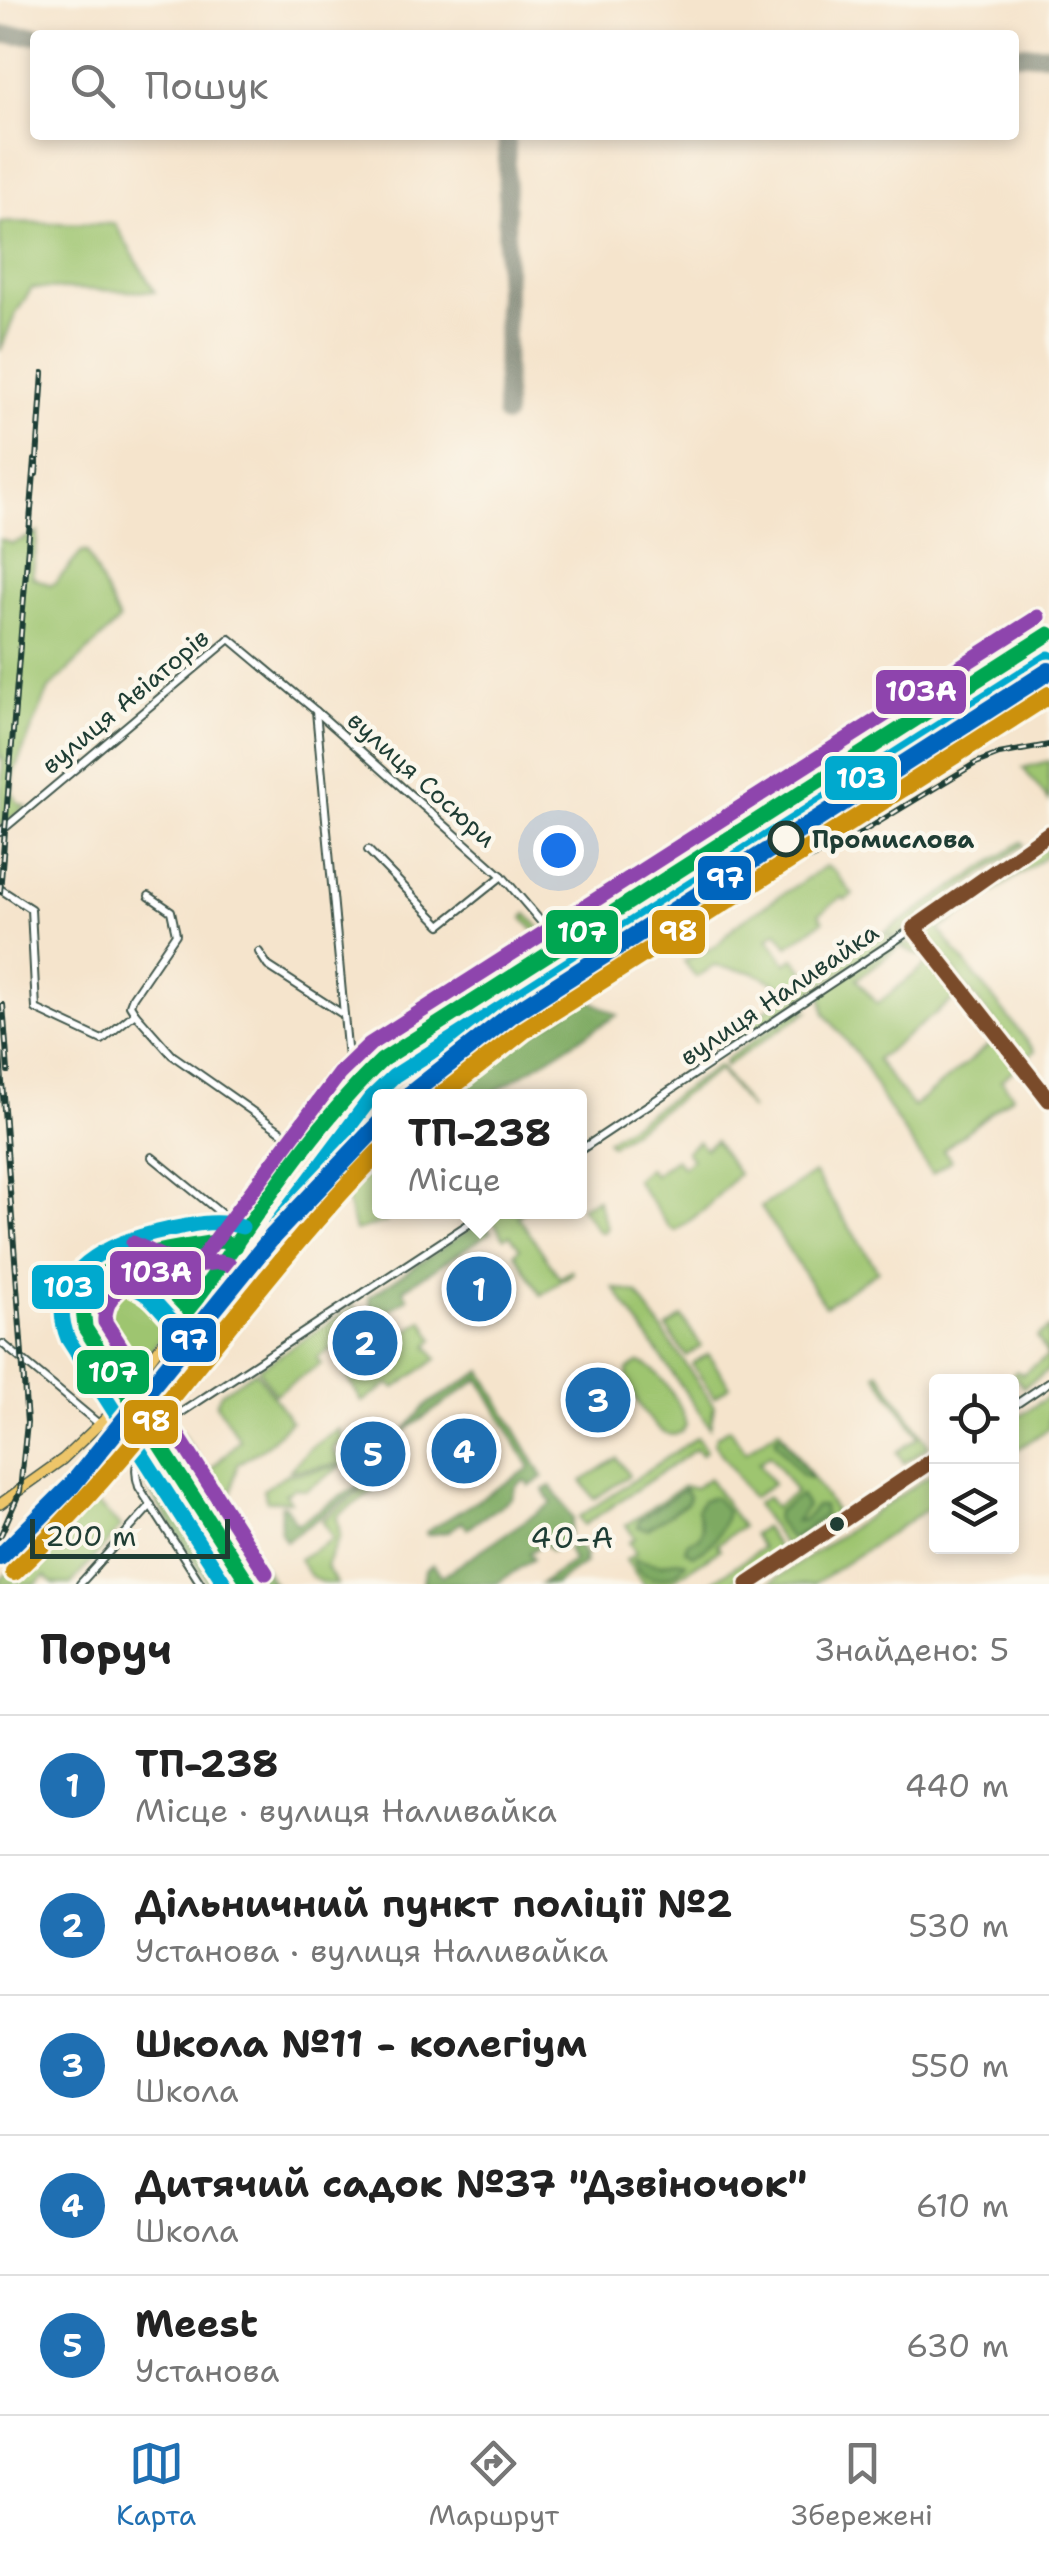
<!DOCTYPE html>
<html lang="uk">
<meta charset="utf-8">
<style>
:root{--surface:#fff;--page:#f6f6f6;--text:#222;--muted:#767676;--line:#e0e0e0;--accent:#1f6fb2}
body{margin:0;font-family:"Shantell Sans",sans-serif;background:var(--page);color:var(--text)}
.controls{position:absolute;right:30px;bottom:30px;display:grid;overflow:hidden;border-radius:10px;box-shadow:0 5px 15px #0003}
.controls button{width:90px;height:90px;display:grid;place-items:center;padding:0;border:0;border-bottom:2px solid var(--line);background:var(--surface);color:var(--text);font:50px sans-serif}
.scale{position:absolute;left:30px;bottom:25px;width:200px;box-sizing:border-box;padding-left:10px;border:5px solid #1f3d34;border-top:0;font-size:28px;line-height:35px;white-space:nowrap;color:#1f3d34;-webkit-text-stroke:8px #fbf7ec;paint-order:stroke}
.you{position:absolute;left:558px;top:850px;width:35px;height:35px;margin:-25px;border:8px solid #fff;border-radius:50%;background:#1a73e8;box-shadow:0 0 0 15px #1a73e833}
.badge{display:grid;place-items:center;width:65px;height:65px;border-radius:50%;background:var(--accent);color:#fff;font-size:32px;font-weight:700}
.pin{position:absolute;translate:-50% -50%;border:5px solid #fff;box-shadow:0 2px 10px #0006}
.popup{position:absolute;left:372px;top:1089px;width:215px;height:130px;box-sizing:border-box;display:grid;place-content:center;border-radius:10px;background:var(--surface);filter:drop-shadow(0 2px 8px #0005);font-size:32px;white-space:nowrap;color:var(--muted)}
.popup b{font-size:38px;color:var(--text)}
.popup::after{content:'';position:absolute;left:50%;top:100%;margin-left:-20px;border:20px solid transparent;border-top-color:var(--surface)}
.list{margin:0;padding:0;list-style:none}
h2{display:flex;justify-content:space-between;align-items:center;height:130px;margin:0;padding:0 40px;font-size:42px}
h2 small{font-size:32px;font-weight:400;color:var(--muted)}
.list li{display:grid;grid-template-columns:65px 1fr auto;gap:30px;align-items:center;box-sizing:border-box;height:140px;padding:0 40px;border-top:2px solid var(--line)}
.list b{display:block;font-size:38px;white-space:nowrap}
.list p{margin:0;font-size:32px;white-space:nowrap;color:var(--muted)}
.list em{font-size:32px;font-style:normal;color:var(--muted)}
.icon{flex:none;width:55px;height:55px;fill:none;stroke:currentColor;stroke-width:2;stroke-linecap:round;stroke-linejoin:round}
.map{position:relative;flex:none;width:1049px;height:1584px;overflow:hidden}
.search{position:absolute;background:var(--surface);box-shadow:0 5px 15px #0003;left:30px;right:30px;top:30px;height:110px;display:flex;align-items:center;gap:25px;box-sizing:border-box;padding:0 35px;border-radius:10px;color:var(--muted);font-size:38px}
.sheet{height:830px;background:var(--surface)}
nav{display:flex;justify-content:space-around;align-items:center;box-sizing:border-box;height:140px;border-top:2px solid var(--line);background:var(--surface);font-size:28px;color:var(--muted)}
nav a{display:grid;justify-items:center;gap:5px}
nav .on{color:var(--accent)}
.map>svg:first-child{display:block}
</style>
<div class="map">
<svg width="1049" height="1584" viewBox="0 0 1049 1584">
<rect width="100%" height="100%" fill="#fbf7ec"/>
<filter id="ink" filterUnits="userSpaceOnUse"><feTurbulence type="fractalNoise" baseFrequency=".01" numOctaves="2"/><feDisplacementMap in="SourceGraphic" scale="20" xChannelSelector="R" yChannelSelector="G"/><feConvolveMatrix kernelMatrix="1 2 1 2 8 2 1 2 1" color-interpolation-filters="sRGB"/></filter>
<filter id="wash" filterUnits="userSpaceOnUse"><feTurbulence type="fractalNoise" baseFrequency=".0048" numOctaves="4" result="noise"/><feDisplacementMap in="SourceGraphic" scale="40" xChannelSelector="R" yChannelSelector="G"/><feGaussianBlur stdDeviation="2.25" result="paint"/><feColorMatrix in="noise" values="0 0 0 0 0 0 0 0 0 0 0 0 0 0 0 0 0 1.4 0 .05"/><feComposite in="paint" operator="in"/></filter>
<g filter="url(#wash)">
<rect width="100%" height="100%" fill="#f5e4cc"/>
<g fill="#9ec570" stroke="#5e8152" stroke-width="2.5" fill-rule="evenodd">
<polygon points="0,222 115,224 155,292 32,288 15,315 0,351"/>
<polygon points="38,533 32,577 51,585 56,582 82,552 87,552 119,621 49,689 12,776 12,793 19,804 26,806 0,828 3,757 0,758 0,539 12,544"/>
<polygon points="1049,761 1049,801 1023,768"/>
<polygon points="1022,842 1024,845 923,915 896,937 885,933 893,938 736,1042 727,1037 792,992 753,972 714,966 696,977 684,961 716,946 737,924 826,866 835,872 853,895 845,900 842,897 819,914 823,921 788,946 777,931 768,938 786,963 794,958 812,980"/>
<polygon points="1038,846 1049,854 939,930 1035,1051 1023,1060 924,932 924,927 932,916"/>
<polygon points="527,914 545,933 544,942 404,1033 364,1065 356,1062 399,1027 540,937 523,918"/>
<path d="M 898,942 L 922,946 L 959,995 L 876,1060 L 913,1107 L 995,1040 L 1016,1068 L 1001,1080 L 1013,1095 L 943,1150 L 951,1160 L 932,1174 L 880,1095 L 865,1065 L 825,1014 L 821,992 ZM 900,946 L 931,961 L 877,1004 L 857,979 Z"/>
<polygon points="798,1010 808,1011 725,1066 724,1061"/>
<polygon points="719,1066 751,1110 719,1070 611,1145 607,1140"/>
<polygon points="343,1135 352,1143 290,1211 279,1204 310,1164 326,1157"/>
<polygon points="698,1141 705,1149 715,1141 738,1174 706,1208 676,1231 669,1227 635,1179 648,1168 654,1175 675,1159 683,1167 692,1159 686,1151"/>
<polygon points="379,1162 379,1212 383,1212 386,1222 355,1231 343,1187 354,1185"/>
<polygon points="814,1173 878,1271 825,1306 761,1207"/>
<polygon points="597,1199 607,1227 604,1232 599,1232 580,1207"/>
<polygon points="497,1212 524,1212 518,1216 560,1278 572,1270 573,1273 541,1295 515,1253 520,1248 510,1235 504,1238 490,1216"/>
<polygon points="211,1249 216,1252 217,1261 197,1288 186,1291 175,1287 170,1277 176,1261"/>
<path d="M 123,1276 C 194,1272 164,1369 123,1365 L 119,1361 C 99,1332 71,1293 123,1276 Z"/>
<polygon points="614,1288 637,1293 714,1406 710,1428"/>
<polygon points="355,1306 366,1326 317,1358 321,1364 275,1394 258,1369"/>
<polygon points="682,1317 701,1346 686,1356 667,1328"/>
<polygon points="423,1320 434,1339 428,1346 437,1359 395,1388 389,1384 362,1402 346,1375"/>
<polygon points="1049,1328 1049,1370 1023,1387 1013,1374 1017,1371 1022,1374 1048,1356 1037,1337"/>
<polygon points="708,1354 730,1386 714,1397 692,1364"/>
<path d="M 639,1362 C 658,1367 683,1406 686,1425 C 666,1461 625,1388 627,1370 Z"/>
<polygon points="255,1371 291,1421 266,1446 237,1464 230,1504 208,1472 240,1440 216,1404 221,1393"/>
<polygon points="879,1372 929,1446 904,1463 897,1452 919,1437 876,1374"/>
<polygon points="1049,1396 1049,1428 1012,1453 1012,1421"/>
<polygon points="729,1428 746,1452 779,1429 836,1512 785,1546 756,1504 767,1497 775,1507 796,1492 770,1455 758,1463 773,1484 752,1498 714,1443 716,1437"/>
<polygon points="339,1429 343,1441 333,1449 340,1459 348,1454 348,1463 289,1471 310,1448"/>
<polygon points="697,1437 706,1451 701,1455 696,1449 584,1525 579,1517"/>
<polygon points="617,1458 629,1476 594,1499 582,1481"/>
<polygon points="342,1466 306,1490 295,1488 285,1494 290,1501 267,1501 263,1490 285,1475"/>
<polygon points="936,1471 936,1503 814,1584 768,1584"/>
<path d="M 381,1477 L 385,1483 L 337,1516 L 340,1536 L 326,1566 L 337,1584 C 316,1584 309,1577 299,1559 L 333,1539 L 322,1520 Z"/>
<polygon points="709,1478 742,1527 717,1544 720,1549 667,1584 643,1584 626,1560 636,1553 629,1542 635,1538 626,1525 683,1486 694,1488"/>
<polygon points="88,1495 121,1527 71,1584 54,1584 45,1576 36,1584 0,1584 0,1580 54,1533"/>
<polygon points="764,1527 779,1550 727,1584 709,1584 762,1548 753,1534"/>
</g>
<g fill="#7eaa62" stroke="#4e744b" stroke-width="2.5">
<polygon points="767,820 778,836 695,889 685,873"/>
<polygon points="588,999 617,1015 488,1096 442,1096 468,1074"/>
<path d="M 222,1217 L 220,1226 L 207,1233 C 174,1244 138,1243 106,1255 C 39,1282 83,1351 108,1389 L 100,1396 L 80,1367 L 55,1317 L 76,1269 L 88,1254 L 105,1246 L 203,1231 Z"/>
<polygon points="483,1220 491,1232 403,1289 408,1298 386,1313 383,1310 373,1316 369,1297"/>
<polygon points="482,1371 543,1477 530,1486 525,1480 516,1486 512,1498 467,1528 462,1522 447,1532 427,1535 426,1532 530,1468 479,1379 403,1432 426,1405"/>
<polygon points="180,1432 230,1504 226,1508 274,1584 261,1584 164,1433"/>
<polygon points="781,1434 811,1478 802,1476 775,1442 776,1437"/>
<polygon points="160,1468 235,1584 208,1584 142,1479"/>
<polygon points="380,1471 382,1473 286,1541 280,1531 281,1505 285,1506 297,1524"/>
<polygon points="551,1486 573,1518 567,1541 551,1551 544,1543 529,1553 533,1559 496,1584 423,1584 425,1570 433,1564 442,1576 552,1503 544,1490"/>
<polygon points="684,1489 689,1496 688,1502 648,1529 638,1527 639,1520"/>
<polygon points="800,1495 807,1506 796,1521 804,1520 816,1506 823,1506 824,1515 795,1537 789,1537 776,1520 777,1512"/>
<path d="M 714,1497 L 727,1511 C 723,1529 711,1551 692,1555 L 685,1550 L 688,1542 L 699,1537 L 702,1529 L 697,1509 L 703,1500 Z"/>
<polygon points="577,1543 586,1556 582,1559 585,1563 555,1584 541,1584 574,1561 567,1549"/>
<path d="M 634,1559 L 660,1565 L 678,1560 L 686,1563 C 672,1584 637,1584 634,1559 Z"/>
</g>
<g fill="none" stroke-linecap="round" stroke-linejoin="round">
<g stroke="#8a9080" stroke-width="18">
<polyline points="0,35 35,35"/>
<polyline points="1014,54 1049,54"/>
<polyline points="505,415 507,135"/>
</g>
</g>
</g>
<g filter="url(#ink)">
<g fill="none" stroke-linecap="round" stroke-linejoin="round">
<g stroke="#3f564b" stroke-width="10">
<g id="minor">
<polyline points="316,711 502,876 560,944"/>
<polyline points="0,832 230,639 316,711 350,1080 355,1086"/>
<polyline points="368,850 441,925 502,876"/>
<polyline points="0,889 31,909 36,1009 102,1040 135,1013 172,1055 306,1149"/>
<polyline points="914,928 1049,1100"/>
<polyline points="259,952 268,966 344,1015"/>
<polyline points="135,1013 130,1005 133,997 176,934 171,911 149,896"/>
<polyline points="579,1151 914,928 1049,833"/>
<polyline points="152,1157 245,1233"/>
<polyline points="3,1344 99,1424"/>
<polyline points="1012,1407 1049,1382"/>
<polyline points="80,1584 151,1505"/>
<path d="M 201,1584 L 139,1487 C 131,1462 140,1449 156,1429 L 487,1212"/>
<polyline points="748,1584 936,1458"/>
</g>
</g>
<g stroke="#3f564b" stroke-width="12">
<g id="major">
<path d="M 129,1263 C 157,1273 170,1288 189,1310"/>
<path d="M 102,1354 C 94,1341 82,1328 81,1313 C 81,1300 91,1279 101,1272 C 124,1256 192,1247 221,1241 L 236,1246"/>
<polyline points="197,1502 249,1584"/>
<polyline points="0,1504 63,1459 110,1414 294,1165 355,1086 382,1060 1049,634"/>
</g>
</g>
<use href="#minor" stroke="#fff" stroke-width="6"/>
<use href="#major" stroke="#edc569" stroke-width="9"/>
<g stroke="#1f3d34" stroke-width="6">
<g id="rail">
<polyline points="36,474 43,373"/>
<polyline points="793,867 852,838 976,763 999,754 1049,745"/>
<polyline points="0,892 35,460"/>
<polyline points="3,1005 8,1071"/>
<polyline points="0,1055 27,1423 20,1491 0,1537"/>
</g>
</g>
<use href="#rail" stroke="#fbf7ec" stroke-width="2.5" stroke-dasharray="8" stroke-linecap="butt"/>
<g stroke="#3f564b" stroke-width="12" stroke-linecap="butt">
<polyline id="major-bridge" points="102,1354 197,1502"/>
</g>
<use href="#major-bridge" stroke="#edc569" stroke-width="9"/>
<g stroke="#fbf7ec" stroke-width="22">
<g id="bus-1">
<path d="M 236,1246 L 221,1241 C 182,1248 92,1254 84,1304 C 82,1311 85,1321 85,1328 L 249,1584"/>
<polyline points="126,1262 161,1281 189,1310"/>
<path d="M 189,1310 C 250,1226 307,1132 382,1060 L 1049,634"/>
</g>
</g>
<g stroke="#fbf7ec" stroke-width="22">
<g id="bus-2">
<path d="M 119,1281 C 129,1285 139,1289 148,1296 C 165,1309 175,1336 199,1327 L 370,1099 L 394,1076 L 1049,658"/>
<path d="M 225,1584 L 68,1339 C 41,1270 113,1241 166,1230 C 192,1225 217,1218 242,1227"/>
</g>
</g>
<g stroke="#fbf7ec" stroke-width="22">
<g id="bus-3">
<polyline points="133,1243 165,1258 187,1278 339,1074 370,1044 1038,617"/>
<path d="M 230,1265 L 219,1262 C 182,1268 102,1270 105,1322 L 266,1573"/>
</g>
</g>
<g stroke="#fbf7ec" stroke-width="22">
<g id="bus-4">
<polyline points="914,928 1049,1100"/>
<polyline points="914,928 1049,833"/>
<polyline points="748,1584 936,1458"/>
</g>
</g>
<use href="#bus-1" stroke="#00a651" stroke-width="15"/>
<use href="#bus-2" stroke="#00a9ce" stroke-width="15"/>
<use href="#bus-3" stroke="#8e44ad" stroke-width="15"/>
<use href="#bus-4" stroke="#7a4b2a" stroke-width="15"/>
<g stroke="#fbf7ec" stroke-width="25">
<g id="rail-1">
<polyline points="408,1096 512,1014 1049,671"/>
<polyline points="0,1557 71,1486 273,1236 379,1124"/>
</g>
</g>
<g stroke="#fbf7ec" stroke-width="25">
<g id="rail-2">
<polyline points="440,1096 524,1030 1049,695"/>
<path d="M 14,1572 C 149,1444 248,1285 379,1152"/>
</g>
</g>
<use href="#rail-1" stroke="#0065bd" stroke-width="18"/>
<use href="#rail-2" stroke="#cc910a" stroke-width="18"/>
</g>
</g>
<circle fill="#fbf7ec" stroke="#1f3d34" stroke-width="5" cx="786" cy="839" r="16"/>
<circle fill="#1f3d34" stroke="#fbf7ec" stroke-width="4" cx="837" cy="1524" r="9"/>
<g text-anchor="middle" dominant-baseline="central" stroke-width="9" stroke-linejoin="round" paint-order="stroke">
<g font-size="25" fill="#1f3d34" stroke="#fbf7ec">
<text transform="translate(125 701) rotate(-40)">вулиця Авіаторів</text>
<text transform="translate(422 779) rotate(42)">вулиця Сосюри</text>
<text transform="translate(779 994) rotate(-34)">вулиця Наливайка</text>
</g>
<g font-size="25" font-weight="bold" fill="#1f3d34" stroke="#fbf7ec" text-anchor="start">
<text x="812" y="839">Промислова</text>
</g>
<g font-size="30" letter-spacing="2.5" fill="#1f3d34" stroke="#fbf7ec">
<text x="573" y="1537">40-А</text>
</g>
</g>
<g stroke="#fbf7ec" stroke-width="4">
<rect x="874" y="668" width="94" height="48" rx="10" fill="#8e44ad"/>
<rect x="823" y="754" width="76" height="48" rx="10" fill="#00a9ce"/>
<rect x="696" y="854" width="57" height="48" rx="10" fill="#0065bd"/>
<rect x="650" y="908" width="57" height="48" rx="10" fill="#cc910a"/>
<rect x="544" y="908" width="76" height="48" rx="10" fill="#00a651"/>
<rect x="108" y="1249" width="95" height="48" rx="10" fill="#8e44ad"/>
<rect x="30" y="1263" width="76" height="48" rx="10" fill="#00a9ce"/>
<rect x="160" y="1316" width="58" height="48" rx="10" fill="#0065bd"/>
<rect x="75" y="1348" width="76" height="48" rx="10" fill="#00a651"/>
<rect x="122" y="1398" width="58" height="48" rx="10" fill="#cc910a"/>
</g>
<g font-size="28" text-anchor="middle" font-weight="bold" fill="#fff">
<text x="921" y="701">103А</text>
<text x="861" y="788">103</text>
<text x="725" y="888">97</text>
<text x="678" y="941">98</text>
<text x="582" y="942">107</text>
<text x="156" y="1282">103А</text>
<text x="68" y="1297">103</text>
<text x="189" y="1350">97</text>
<text x="113" y="1382">107</text>
<text x="151" y="1431">98</text>
</g>
</svg>
<div class="controls">
<button><svg class="icon" aria-label="locate" viewBox="0 0 24 24"><circle cx="12" cy="12" r="6"/><path d="M12 2v4M12 18v4M2 12h4M18 12h4"/></svg></button>
<button><svg class="icon" aria-label="layers" viewBox="0 0 24 24"><path d="M12 4l9 5-9 5-9-5zM3 14l9 5 9-5"/></svg></button>
</div>
<div class="scale">200 m</div>
<div class="you"></div>
<div class="pin badge" style="left:479px;top:1289px">1</div>
<div class="popup"><b>ТП-238</b>Місце</div>
<div class="pin badge" style="left:365px;top:1343px">2</div>
<div class="pin badge" style="left:598px;top:1400px">3</div>
<div class="pin badge" style="left:464px;top:1451px">4</div>
<div class="pin badge" style="left:373px;top:1454px">5</div>
<div class="search"><svg class="icon" aria-label="search" viewBox="0 0 24 24"><circle cx="10" cy="10" r="6"/><path d="M15 15l6 6"/></svg>Пошук</div>
</div>
<section class="sheet">
<h2>Поруч<small>Знайдено: 5</small></h2>
<ul class="list">
<li><span class="badge">1</span><div><b>ТП-238</b><p>Місце · вулиця Наливайка</p></div><em>440 m</em></li>
<li><span class="badge">2</span><div><b>Дільничний пункт поліції №2</b><p>Установа · вулиця Наливайка</p></div><em>530 m</em></li>
<li><span class="badge">3</span><div><b>Школа №11 - колегіум</b><p>Школа</p></div><em>550 m</em></li>
<li><span class="badge">4</span><div><b>Дитячий садок №37 &quot;Дзвіночок&quot;</b><p>Школа</p></div><em>610 m</em></li>
<li><span class="badge">5</span><div><b>Meest</b><p>Установа</p></div><em>630 m</em></li>
</ul>
</section>
<nav>
<a class="on"><svg class="icon" aria-label="map" viewBox="0 0 24 24"><path d="M3 6l6-2 6 2 6-2v14l-6 2-6-2-6 2zM9 4v14M15 6v14"/></svg>Карта</a>
<a><svg class="icon" aria-label="directions" viewBox="0 0 24 24"><path d="M12 3l9 9-9 9-9-9zM9 14v-3h6M13 9l2 2-2 2"/></svg>Маршрут</a>
<a><svg class="icon" aria-label="saved" viewBox="0 0 24 24"><path d="M7 4h10v16l-5-4-5 4z"/></svg>Збережені</a>
</nav>
